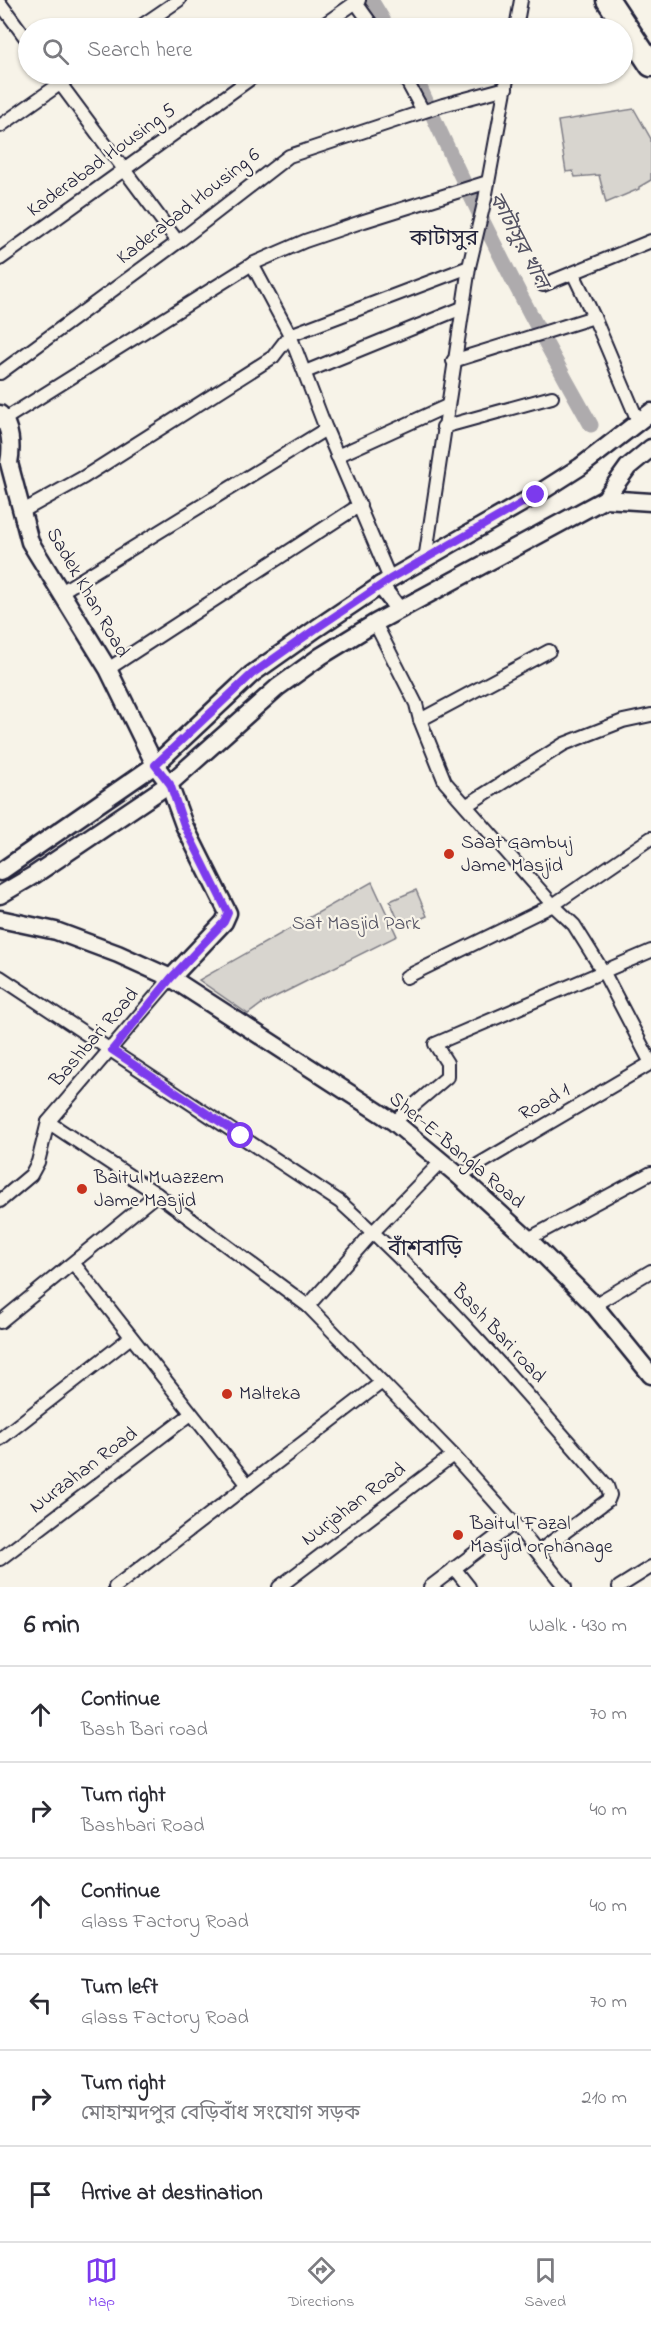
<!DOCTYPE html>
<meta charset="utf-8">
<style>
:root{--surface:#fff;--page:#f2f2f3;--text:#2b2b33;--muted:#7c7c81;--line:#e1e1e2;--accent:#7c3aed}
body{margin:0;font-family:"Indie Flower","Noto Sans Bengali",sans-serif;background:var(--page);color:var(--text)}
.stop{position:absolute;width:18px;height:18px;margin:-14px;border:4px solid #7c3aed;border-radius:50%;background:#fff}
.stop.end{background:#7c3aed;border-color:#fff;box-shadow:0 2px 6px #0008}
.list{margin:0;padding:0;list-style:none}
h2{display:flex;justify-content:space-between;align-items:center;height:78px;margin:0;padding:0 24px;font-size:26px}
h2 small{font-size:20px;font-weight:400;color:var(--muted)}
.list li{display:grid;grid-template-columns:39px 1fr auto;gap:18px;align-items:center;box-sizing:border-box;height:96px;padding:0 24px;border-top:2px solid var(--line)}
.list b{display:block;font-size:22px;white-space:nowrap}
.list p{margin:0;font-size:20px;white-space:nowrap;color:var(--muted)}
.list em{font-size:20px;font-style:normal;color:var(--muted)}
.icon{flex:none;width:33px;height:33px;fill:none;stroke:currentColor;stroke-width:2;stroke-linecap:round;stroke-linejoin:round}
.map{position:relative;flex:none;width:651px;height:1587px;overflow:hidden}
.search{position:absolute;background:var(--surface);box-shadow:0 2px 4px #0004;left:18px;right:18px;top:18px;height:66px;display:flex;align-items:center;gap:15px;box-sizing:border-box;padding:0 21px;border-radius:33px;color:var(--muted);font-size:22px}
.sheet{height:654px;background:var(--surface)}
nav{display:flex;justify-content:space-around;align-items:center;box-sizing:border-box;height:84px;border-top:2px solid var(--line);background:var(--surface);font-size:16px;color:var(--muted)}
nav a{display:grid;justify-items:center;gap:3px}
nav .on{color:var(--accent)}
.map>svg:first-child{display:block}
</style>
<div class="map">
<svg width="651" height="1587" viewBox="0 0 651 1587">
<rect width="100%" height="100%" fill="#f7f3e8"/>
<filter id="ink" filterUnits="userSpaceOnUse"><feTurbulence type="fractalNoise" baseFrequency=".0167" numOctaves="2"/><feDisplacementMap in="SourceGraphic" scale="12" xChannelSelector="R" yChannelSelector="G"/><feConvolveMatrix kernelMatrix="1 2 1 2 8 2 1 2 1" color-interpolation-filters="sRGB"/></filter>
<g filter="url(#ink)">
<g fill="#d8d5cf" stroke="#7d7c85" stroke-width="1.5">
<polygon points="634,109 651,139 651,180 639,187 639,189 606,203 599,175 575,177 573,171 566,172 558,121"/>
<polygon points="372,882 397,936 263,1003 248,1014 199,980"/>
<polygon points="416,890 427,916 401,927 390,901"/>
</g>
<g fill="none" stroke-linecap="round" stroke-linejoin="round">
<g stroke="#aeabad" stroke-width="15">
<polyline points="371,0 388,28"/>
<path d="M 414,74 C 467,194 526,310 591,425"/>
</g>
<g stroke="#22223b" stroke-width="16">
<g id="street">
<polyline points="354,0 374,28"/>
<polyline points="0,3 28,41"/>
<polyline points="138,28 179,0"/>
<polyline points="319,28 359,0"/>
<polyline points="516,28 521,0"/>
<polyline points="53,74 178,242"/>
<polyline points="403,74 423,111"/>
<polyline points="0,126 74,74"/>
<polyline points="0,259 257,74"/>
<polyline points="252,264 290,335 326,429 390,579"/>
<polyline points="573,273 594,317 638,421"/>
<polyline points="543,285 651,241"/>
<polyline points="453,361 594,317"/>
<polyline points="305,372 462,308"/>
<polyline points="0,373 178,242 289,156 443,105 506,88"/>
<polyline points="5,419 252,264 305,241 364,221 488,182"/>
<polyline points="443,427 552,397"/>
<polyline points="337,456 447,406"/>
<polyline points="21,512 84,477 273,357 290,335 469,267"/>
<polyline points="425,560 469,267 485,199 508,74"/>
<polyline points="61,592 326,429"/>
<polyline points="375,623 416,704 420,720 445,782 553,905 574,925 604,973 651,1063"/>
<polyline points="108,669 360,505"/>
<polyline points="420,720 549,651"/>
<polyline points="467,805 564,744 623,721 651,715"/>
<path d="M 0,977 L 340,1202 C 437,1289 522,1388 607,1486 L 610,1495 L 608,1500 L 538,1552"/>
<polyline points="406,977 553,905 651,838"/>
<polyline points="48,1122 157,1194 308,1306 453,1455 514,1523 565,1587"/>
<polyline points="394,1122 447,1077 447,1063 435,1044 651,951"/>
<polyline points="459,1176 651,1063"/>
<polyline points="0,1201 31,1175 38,1162 48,1122 171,978"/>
<polyline points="528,1239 651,1173"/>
<polyline points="74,1264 248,1485"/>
<polyline points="594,1305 651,1271"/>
<polyline points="308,1306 373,1232 441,1162"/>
<polyline points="0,1322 157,1194"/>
<polyline points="0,1439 131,1337"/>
<polyline points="0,1559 191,1414"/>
<polyline points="454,1568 469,1587"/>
<polyline points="115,1587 382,1382"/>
<polyline points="279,1587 453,1455"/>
<polyline points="430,1587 514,1523"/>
<polyline points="619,1587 651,1567"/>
</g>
</g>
<g stroke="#22223b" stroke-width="21">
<g id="secondary">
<path d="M 0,414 C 11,426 12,448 9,463 L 30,542 L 108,669 L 155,765 L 169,784 L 184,825 L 228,913 L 224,922 L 171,978"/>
<polyline points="605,499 651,502"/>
<polyline points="380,585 399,610"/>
<polyline points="0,872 155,765 252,674 317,628 390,579 536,495 580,467 651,412"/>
<polyline points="0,895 34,875 169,784 278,687 321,656 375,623 605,499 628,467 651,448"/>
<polyline points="0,919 56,931 118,954 171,978 394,1122 459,1176 528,1239 594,1305 651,1375"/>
</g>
</g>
<g stroke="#22223b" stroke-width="27">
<polyline id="highway" points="608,0 651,65"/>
</g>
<use href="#street" stroke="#f7f3e8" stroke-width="12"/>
<use href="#secondary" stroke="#f7f3e8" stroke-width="16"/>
<use href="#highway" stroke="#f7f3e8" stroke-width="22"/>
</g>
</g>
<g fill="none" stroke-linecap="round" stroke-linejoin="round" filter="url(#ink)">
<polyline stroke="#7c3aed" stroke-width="8" points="241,1136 112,1050 171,978 224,922 228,913 184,825 170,784 155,765 252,674 317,628 390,579 536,495"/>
</g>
<g fill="#c8321e" stroke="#f7f3e8" stroke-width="2">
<circle cx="449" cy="854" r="6"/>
<circle cx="82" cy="1189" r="6"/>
<circle cx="227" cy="1394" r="6"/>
<circle cx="458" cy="1535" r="6"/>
</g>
<g text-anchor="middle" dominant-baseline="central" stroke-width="4.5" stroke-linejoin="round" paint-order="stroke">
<g font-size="20" fill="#22223b" stroke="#f7f3e8">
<text transform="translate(102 161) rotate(-36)">Kaderabad Housing 5</text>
<text transform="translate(189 207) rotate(-38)">Kaderabad Housing 6</text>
<text transform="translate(87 593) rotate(60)">Sadek Khan Road</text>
<text transform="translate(95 1038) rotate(-49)">Bashbari Road</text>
<text transform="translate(545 1103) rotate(-30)">Road 1</text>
<text transform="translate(456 1151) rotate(40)">Sher-E-Bangla Road</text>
<text transform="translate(498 1334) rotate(47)">Bash Bari road</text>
<text transform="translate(84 1471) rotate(-37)">Nurzahan Road</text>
<text transform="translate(354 1505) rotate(-37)">Nurjahan Road</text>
</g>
<g font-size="20" fill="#22223b" stroke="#f7f3e8" text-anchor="start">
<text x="461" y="843">Saat Gambuj<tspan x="461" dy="23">Jame Masjid</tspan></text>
<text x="94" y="1178">Baitul Muazzem<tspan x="94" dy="23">Jame Masjid</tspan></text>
<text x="239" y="1394">Malteka</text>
<text x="470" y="1524">Baitul Fazal<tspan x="470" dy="23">Masjid orphanage</tspan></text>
</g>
<g font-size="20" fill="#504f60" stroke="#f7f3e8">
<text x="356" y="924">Sat Masjid Park</text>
</g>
<g font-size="21" font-style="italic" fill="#535263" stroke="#f7f3e8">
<text transform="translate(518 241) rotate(62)">কাটাসুর খাল</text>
</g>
<g font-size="22" fill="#22223b" stroke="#f7f3e8">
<text x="444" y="240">কাটাসুর</text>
<text x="425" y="1250">বাঁশবাড়ি</text>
</g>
</g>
</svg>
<div class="stop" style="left:241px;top:1136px"></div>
<div class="stop end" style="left:536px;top:495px"></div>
<div class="search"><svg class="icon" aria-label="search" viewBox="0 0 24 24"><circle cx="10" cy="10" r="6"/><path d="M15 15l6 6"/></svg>Search here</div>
</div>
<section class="sheet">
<h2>6 min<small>Walk · 430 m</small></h2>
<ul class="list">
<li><svg class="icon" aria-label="ahead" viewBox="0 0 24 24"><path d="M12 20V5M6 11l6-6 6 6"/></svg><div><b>Continue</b><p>Bash Bari road</p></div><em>70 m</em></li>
<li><svg class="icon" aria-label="right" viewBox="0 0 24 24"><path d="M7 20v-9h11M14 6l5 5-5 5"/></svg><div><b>Turn right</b><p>Bashbari Road</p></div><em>40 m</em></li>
<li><svg class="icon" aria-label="ahead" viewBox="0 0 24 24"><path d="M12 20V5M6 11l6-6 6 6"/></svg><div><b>Continue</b><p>Glass Factory Road</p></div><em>40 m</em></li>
<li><svg class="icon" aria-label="left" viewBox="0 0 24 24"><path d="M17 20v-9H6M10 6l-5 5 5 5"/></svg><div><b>Turn left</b><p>Glass Factory Road</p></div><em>70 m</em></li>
<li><svg class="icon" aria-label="right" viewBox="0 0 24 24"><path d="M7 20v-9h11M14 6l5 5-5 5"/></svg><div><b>Turn right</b><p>মোহাম্মদপুর বেড়িবাঁধ সংযোগ সড়ক</p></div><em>210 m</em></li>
<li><svg class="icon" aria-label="arrive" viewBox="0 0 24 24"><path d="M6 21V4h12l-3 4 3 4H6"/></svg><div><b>Arrive at destination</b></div></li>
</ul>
</section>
<nav>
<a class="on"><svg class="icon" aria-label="map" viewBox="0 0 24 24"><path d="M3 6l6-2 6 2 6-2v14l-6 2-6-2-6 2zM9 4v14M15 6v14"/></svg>Map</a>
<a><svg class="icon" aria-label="directions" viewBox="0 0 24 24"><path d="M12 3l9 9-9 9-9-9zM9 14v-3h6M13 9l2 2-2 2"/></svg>Directions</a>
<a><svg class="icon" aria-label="saved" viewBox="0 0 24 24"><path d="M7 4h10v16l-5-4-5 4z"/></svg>Saved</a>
</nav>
